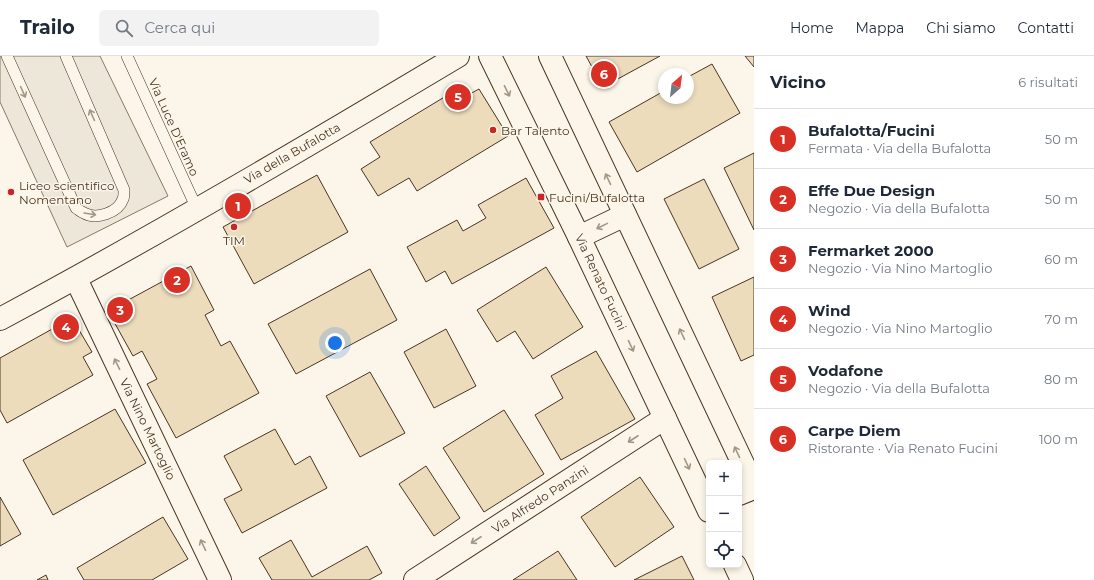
<!DOCTYPE html>
<html lang="it">
<meta charset="utf-8">
<style>
:root{--surface:#fff;--page:#f2f2f3;--text:#1f2937;--muted:#747a83;--line:#e0e1e3;--accent:#d93025}
body{margin:0;font-family:Montserrat,sans-serif;background:var(--page);color:var(--text)}
.controls{position:absolute;right:12px;bottom:12px;display:grid;overflow:hidden;border-radius:6px;box-shadow:0 2px 6px #0003}
.controls button{width:36px;height:36px;display:grid;place-items:center;padding:0;border:0;border-bottom:1px solid var(--line);background:var(--surface);color:var(--text);font:20px sans-serif}
.compass{position:absolute;left:658px;top:12px;width:36px;height:36px;border-radius:50%;background:var(--surface);box-shadow:0 2px 6px #0003;rotate:28deg}
.you{position:absolute;left:335px;top:287px;width:14px;height:14px;margin:-10px;border:3px solid #fff;border-radius:50%;background:#1a73e8;box-shadow:0 0 0 6px #1a73e833}
.badge{display:grid;place-items:center;width:26px;height:26px;border-radius:50%;background:var(--accent);color:#fff;font-size:13px;font-weight:700}
.pin{position:absolute;translate:-50% -50%;border:2px solid #fff;box-shadow:0 1px 4px #0006}
.list{margin:0;padding:0;list-style:none}
h2{display:flex;justify-content:space-between;align-items:center;height:52px;margin:0;padding:0 16px;font-size:17px}
h2 small{font-size:13px;font-weight:400;color:var(--muted)}
.list li{display:grid;grid-template-columns:26px 1fr auto;gap:12px;align-items:center;box-sizing:border-box;height:60px;padding:0 16px;border-top:1px solid var(--line)}
.list b{display:block;font-size:15px;white-space:nowrap}
.list p{margin:0;font-size:13px;white-space:nowrap;color:var(--muted)}
.list em{font-size:13px;font-style:normal;color:var(--muted)}
.icon{flex:none;width:22px;height:22px;fill:none;stroke:currentColor;stroke-width:2;stroke-linecap:round;stroke-linejoin:round}
.map{position:relative;flex:none;width:754px;height:524px;overflow:hidden}
header{display:flex;align-items:center;gap:24px;box-sizing:border-box;height:56px;padding:0 20px;background:var(--surface);border-bottom:1px solid var(--line)}
header strong{font-size:19px}
nav{display:flex;gap:22px;margin-inline-start:auto;font-size:14px}
.search{width:280px;height:36px;background:var(--page);display:flex;align-items:center;gap:10px;box-sizing:border-box;padding:0 14px;border-radius:6px;color:var(--muted);font-size:15px}
main{display:flex}
aside{flex:1;background:var(--surface)}
.map>svg:first-child{display:block}
</style>
<header>
<strong>Trailo</strong>
<div class="search"><svg class="icon" aria-label="search" viewBox="0 0 24 24"><circle cx="10" cy="10" r="6"/><path d="M15 15l6 6"/></svg>Cerca qui</div>
<nav><a>Home</a><a>Mappa</a><a>Chi siamo</a><a>Contatti</a></nav>
</header>
<main>
<div class="map">
<svg width="754" height="524" viewBox="0 0 754 524">
<rect width="100%" height="100%" fill="#fbf6e9"/>
<polygon fill="#ede7d9" stroke="#887966" points="0,0 100,0 168,140 67,191 0,46"/>
<g fill="#ecdcbc" stroke="#4a3520">
<polygon points="586,0 660,0 603,31"/>
<polygon points="745,0 754,0 754,11"/>
<polygon points="712,8 740,57 637,116 609,66 664,35 664,42 688,42 688,21"/>
<polygon points="461,31 466,40 479,33 508,80 417,135 409,122 378,140 361,113 380,101 370,86"/>
<polygon points="754,97 754,174 724,112"/>
<polygon points="317,119 348,176 254,228 223,171"/>
<polygon points="526,122 554,172 452,228 445,215 426,226 407,191 457,164 463,175 486,162 478,149"/>
<polygon points="704,123 739,193 699,213 664,143"/>
<polygon points="191,210 214,254 205,259 221,290 230,285 259,337 176,382 147,328 157,323 142,295 133,300 108,255"/>
<polygon points="546,211 583,271 533,303 515,275 497,286 477,254"/>
<polygon points="370,213 397,264 296,318 268,268"/>
<polygon points="754,221 754,299 741,305 712,241"/>
<polygon points="72,262 92,296 83,301 93,319 7,367 0,354 0,302"/>
<polygon points="446,273 476,330 434,352 404,296"/>
<polygon points="596,295 635,363 561,404 535,359 563,342 551,320"/>
<polygon points="370,316 405,377 360,401 326,340"/>
<polygon points="115,353 146,407 53,459 23,404"/>
<polygon points="504,354 544,418 484,456 443,392"/>
<polygon points="275,373 295,409 310,400 327,432 242,477 224,443 242,434 224,400"/>
<polygon points="426,410 460,462 434,480 399,428"/>
<polygon points="640,421 674,471 615,511 581,461"/>
<polygon points="0,441 21,478 0,490"/>
<polygon points="163,461 188,503 152,524 84,524 77,512"/>
<polygon points="291,484 312,521 367,490 382,517 369,524 272,524 259,502"/>
<polygon points="558,495 577,524 513,524"/>
<polygon points="682,500 694,524 634,524"/>
<polygon points="46,519 48,524 37,524"/>
</g>
<g fill="none" stroke-linecap="round" stroke-linejoin="round">
<g stroke="#4a3520" stroke-width="12">
<g id="lane">
<path d="M 7,0 L 76,152 C 78,153 81,156 84,157 C 96,164 118,157 123,143 C 124,141 124,137 124,134 L 66,0"/>
<polyline points="127,0 197,153"/>
</g>
</g>
<g stroke="#4a3520" stroke-width="24">
<g id="street">
<polyline points="579,181 625,159"/>
<polyline points="76,223 220,524"/>
<polyline points="415,524 665,362"/>
</g>
</g>
<g stroke="#4a3520" stroke-width="24">
<g id="secondary">
<path d="M 0,263 C 155,180 307,90 458,0"/>
<polyline points="739,438 754,432"/>
</g>
</g>
<g stroke="#4a3520" stroke-width="24">
<g id="primary">
<polyline points="490,0 579,181 709,455"/>
<polyline points="550,0 754,431"/>
<polyline points="735,509 742,524"/>
</g>
</g>
<use href="#lane" stroke="#fbf6e9" stroke-width="11"/>
<use href="#street" stroke="#fbf6e9" stroke-width="22"/>
<use href="#secondary" stroke="#fbf6e9" stroke-width="22"/>
<use href="#primary" stroke="#fbf6e9" stroke-width="22"/>
</g>
<defs><path id="oneway-shaft" d="M-6 0H5M1.5-3L5.5 0L1.5 3" fill="none" stroke-width="1.6" stroke-linecap="round" stroke-linejoin="round"/></defs>
<g stroke="#a29684">
<use href="#oneway-shaft" transform="translate(507 35) rotate(64)"/>
<use href="#oneway-shaft" transform="translate(23 36) rotate(66)"/>
<use href="#oneway-shaft" transform="translate(92 59) rotate(-114)"/>
<use href="#oneway-shaft" transform="translate(608 123) rotate(-115)"/>
<use href="#oneway-shaft" transform="translate(90 158) rotate(9)"/>
<use href="#oneway-shaft" transform="translate(602 170) rotate(154)"/>
<use href="#oneway-shaft" transform="translate(682 278) rotate(-115)"/>
<use href="#oneway-shaft" transform="translate(631 290) rotate(65)"/>
<use href="#oneway-shaft" transform="translate(117 308) rotate(-116)"/>
<use href="#oneway-shaft" transform="translate(633 383) rotate(147)"/>
<use href="#oneway-shaft" transform="translate(737 396) rotate(-115)"/>
<use href="#oneway-shaft" transform="translate(687 408) rotate(65)"/>
<use href="#oneway-shaft" transform="translate(476 484) rotate(147)"/>
<use href="#oneway-shaft" transform="translate(203 489) rotate(-116)"/>
</g>
<g fill="#c62828" stroke="#fbf6e9" stroke-width="1.5">
<circle cx="493" cy="74" r="4"/>
<circle cx="11" cy="136" r="4"/>
<rect x="537" y="137" width="8" height="8" rx="2"/>
<circle cx="234" cy="171" r="4"/>
</g>
<g text-anchor="middle" dominant-baseline="central" stroke-width="3" stroke-linejoin="round" paint-order="stroke">
<g font-size="12" fill="#4a3520" stroke="#fbf6e9">
<text transform="translate(174 71) rotate(66)">Via Luce D'Eramo</text>
<text transform="translate(292 97) rotate(-30)">Via della Bufalotta</text>
<text transform="translate(601 226) rotate(65)">Via Renato Fucini</text>
<text transform="translate(148 373) rotate(64)">Via Nino Martoglio</text>
<text transform="translate(540 443) rotate(-33)">Via Alfredo Panzini</text>
</g>
<g font-size="12" fill="#4a3520" stroke="#fbf6e9" text-anchor="start">
<text x="501" y="74">Bar Talento</text>
<text x="19" y="129">Liceo scientifico<tspan x="19" dy="14">Nomentano</tspan></text>
<text x="549" y="141">Fucini/Bufalotta</text>
<text x="234" y="184" text-anchor="middle">TIM</text>
</g>
</g>
</svg>
<div class="controls">
<button>+</button>
<button>−</button>
<button><svg class="icon" aria-label="locate" viewBox="0 0 24 24"><circle cx="12" cy="12" r="6"/><path d="M12 2v4M12 18v4M2 12h4M18 12h4"/></svg></button>
</div>
<svg class="compass" viewBox="-18 -18 36 36"><path d="M0-13l5 13h-10z" fill="#e53935"/><path d="M0 13l5-13h-10z" fill="#747a83"/></svg>
<div class="you"></div>
<div class="pin badge" style="left:238px;top:150px">1</div>
<div class="pin badge" style="left:177px;top:224px">2</div>
<div class="pin badge" style="left:120px;top:254px">3</div>
<div class="pin badge" style="left:66px;top:271px">4</div>
<div class="pin badge" style="left:458px;top:41px">5</div>
<div class="pin badge" style="left:604px;top:18px">6</div>
</div>
<aside>
<h2>Vicino<small>6 risultati</small></h2>
<ul class="list">
<li><span class="badge">1</span><div><b>Bufalotta/Fucini</b><p>Fermata · Via della Bufalotta</p></div><em>50 m</em></li>
<li><span class="badge">2</span><div><b>Effe Due Design</b><p>Negozio · Via della Bufalotta</p></div><em>50 m</em></li>
<li><span class="badge">3</span><div><b>Fermarket 2000</b><p>Negozio · Via Nino Martoglio</p></div><em>60 m</em></li>
<li><span class="badge">4</span><div><b>Wind</b><p>Negozio · Via Nino Martoglio</p></div><em>70 m</em></li>
<li><span class="badge">5</span><div><b>Vodafone</b><p>Negozio · Via della Bufalotta</p></div><em>80 m</em></li>
<li><span class="badge">6</span><div><b>Carpe Diem</b><p>Ristorante · Via Renato Fucini</p></div><em>100 m</em></li>
</ul>
</aside>
</main>
